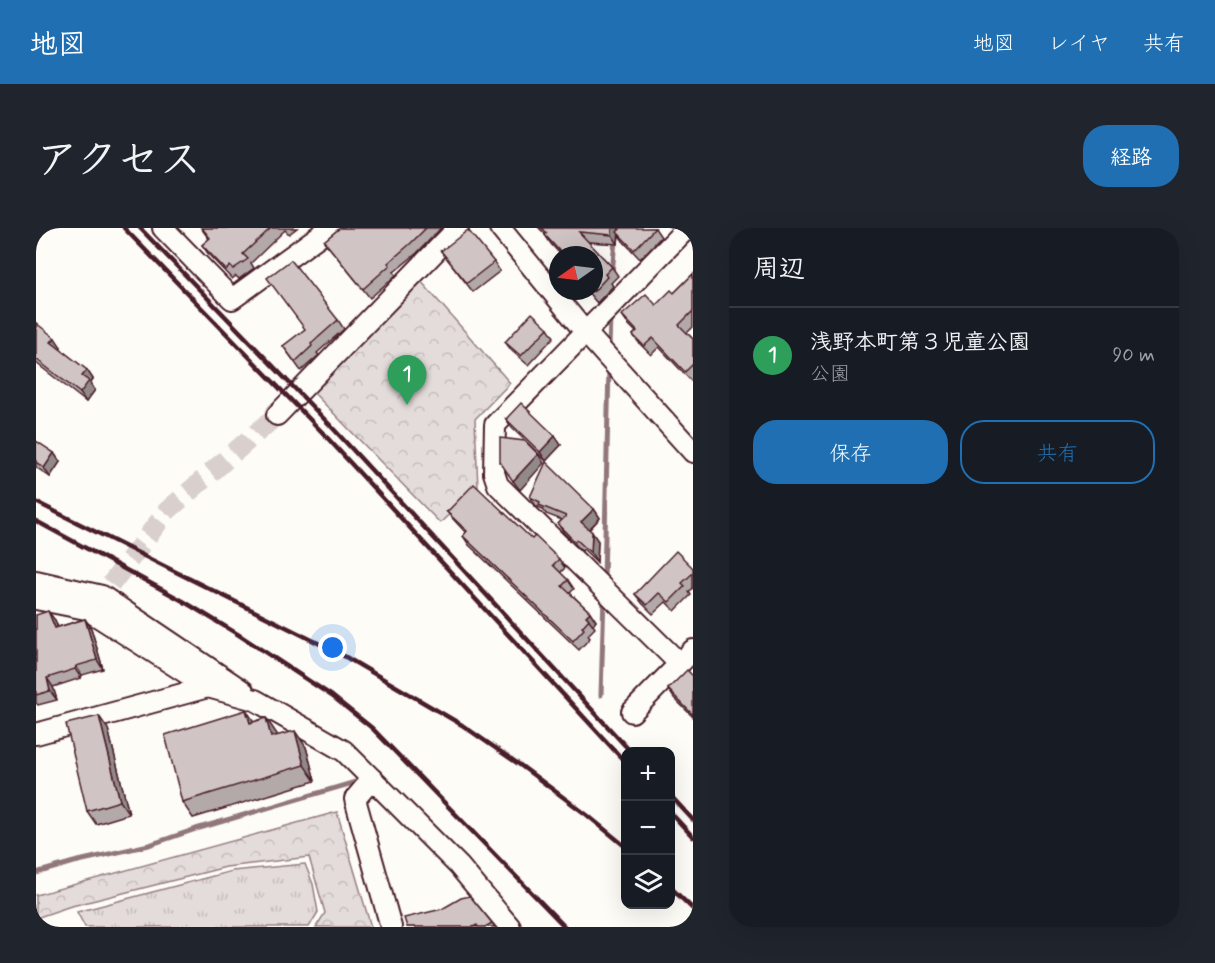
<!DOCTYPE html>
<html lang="ja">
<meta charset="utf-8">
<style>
:root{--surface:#171b24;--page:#20242c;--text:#f1f3f6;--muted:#9ea1a6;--line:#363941;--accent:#1f6fb2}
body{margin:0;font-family:Mynerve,"Klee One",sans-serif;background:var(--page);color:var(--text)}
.controls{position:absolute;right:18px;bottom:18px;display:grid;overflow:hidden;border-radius:12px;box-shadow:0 6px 24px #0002}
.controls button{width:54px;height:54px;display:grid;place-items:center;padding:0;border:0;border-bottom:2px solid var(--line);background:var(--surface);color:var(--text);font:30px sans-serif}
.compass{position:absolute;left:513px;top:18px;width:54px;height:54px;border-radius:50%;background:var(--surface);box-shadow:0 6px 24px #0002;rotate:256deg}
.you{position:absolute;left:297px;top:420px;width:21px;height:21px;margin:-15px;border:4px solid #fff;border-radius:50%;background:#1a73e8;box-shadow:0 0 0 9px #1a73e833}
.badge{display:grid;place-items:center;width:39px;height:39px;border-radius:50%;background:var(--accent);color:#fff;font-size:20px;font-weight:700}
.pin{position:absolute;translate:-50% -50px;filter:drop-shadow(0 2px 3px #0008)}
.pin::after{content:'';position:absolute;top:32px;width:21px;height:18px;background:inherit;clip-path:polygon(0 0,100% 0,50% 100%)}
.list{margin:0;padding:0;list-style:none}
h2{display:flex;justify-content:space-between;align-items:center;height:78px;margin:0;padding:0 24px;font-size:26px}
h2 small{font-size:20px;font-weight:400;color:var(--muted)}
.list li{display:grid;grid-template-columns:39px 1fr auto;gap:18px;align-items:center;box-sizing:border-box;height:96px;padding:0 24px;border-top:2px solid var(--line)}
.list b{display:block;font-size:22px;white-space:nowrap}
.list p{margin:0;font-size:20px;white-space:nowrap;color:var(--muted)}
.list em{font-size:20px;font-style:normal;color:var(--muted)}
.actions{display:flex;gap:12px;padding:18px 24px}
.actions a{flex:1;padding:14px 0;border:2px solid var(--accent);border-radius:24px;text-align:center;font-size:21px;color:var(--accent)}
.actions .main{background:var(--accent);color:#fff}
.icon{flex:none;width:33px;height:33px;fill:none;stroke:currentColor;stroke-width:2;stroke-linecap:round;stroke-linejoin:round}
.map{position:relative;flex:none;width:657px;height:699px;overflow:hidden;border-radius:24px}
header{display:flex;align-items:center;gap:36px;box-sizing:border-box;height:84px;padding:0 30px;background:var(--accent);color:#fff}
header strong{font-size:28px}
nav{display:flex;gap:33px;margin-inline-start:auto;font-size:21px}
.intro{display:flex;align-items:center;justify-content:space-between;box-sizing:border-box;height:144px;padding:0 36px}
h1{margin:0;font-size:42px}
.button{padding:15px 27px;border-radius:24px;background:var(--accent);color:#fff;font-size:21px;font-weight:700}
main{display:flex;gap:36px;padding:0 36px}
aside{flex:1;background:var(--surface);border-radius:24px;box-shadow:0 6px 24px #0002}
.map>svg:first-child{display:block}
</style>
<header>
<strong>地図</strong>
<nav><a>地図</a><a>レイヤ</a><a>共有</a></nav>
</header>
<div class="intro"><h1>アクセス</h1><a class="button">経路</a></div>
<main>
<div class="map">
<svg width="657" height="699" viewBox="0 0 657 699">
<defs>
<pattern id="grass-tufts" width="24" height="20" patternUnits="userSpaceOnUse" patternTransform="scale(1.5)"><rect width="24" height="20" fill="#e3dcda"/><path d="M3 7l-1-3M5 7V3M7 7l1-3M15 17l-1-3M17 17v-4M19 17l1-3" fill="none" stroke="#c4bcbb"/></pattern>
<pattern id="forest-crowns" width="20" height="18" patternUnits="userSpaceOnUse" patternTransform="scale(1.5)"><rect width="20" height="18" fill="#e3dcda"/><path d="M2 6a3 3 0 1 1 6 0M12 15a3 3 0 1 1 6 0" fill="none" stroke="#c4bcbb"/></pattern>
</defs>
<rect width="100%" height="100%" fill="#fdfcf7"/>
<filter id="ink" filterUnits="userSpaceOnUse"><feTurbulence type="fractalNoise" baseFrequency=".0167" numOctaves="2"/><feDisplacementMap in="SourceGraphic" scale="12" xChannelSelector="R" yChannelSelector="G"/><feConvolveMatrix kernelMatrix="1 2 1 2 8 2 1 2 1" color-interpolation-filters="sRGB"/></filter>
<g filter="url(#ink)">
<polygon fill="url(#grass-tufts)" stroke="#967e82" stroke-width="1.5" points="269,636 277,656 282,684 273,699 49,699 41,684 196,643"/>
<g fill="url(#forest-crowns)" stroke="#967e82" stroke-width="1.5">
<polygon points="384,52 474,155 439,191 442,260 404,295 276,163"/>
<polygon points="301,584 335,699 280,699 289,685 273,629 190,639 32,679 0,690 0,667"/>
</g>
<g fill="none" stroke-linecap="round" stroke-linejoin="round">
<g stroke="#91777b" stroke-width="5">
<polyline points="576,46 580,0"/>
<polyline points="573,121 574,88"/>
<polyline points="568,352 573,139"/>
<polyline points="565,467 568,367"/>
<polyline points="0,645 38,634 113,617 160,601 323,553"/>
</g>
<polyline stroke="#d9d0ce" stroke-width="20" stroke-dasharray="20 10" stroke-linecap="butt" points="75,356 131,283 241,187"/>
<g stroke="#4a1f2b" stroke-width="24">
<g id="minor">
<polyline points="127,0 196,71 294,0"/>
<polyline points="464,0 549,104 657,224"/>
<polyline points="241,187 422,0"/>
<polyline points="0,353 66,368 207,463"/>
<polyline points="0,371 50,381 172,459 219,472 308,523 423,638 474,699"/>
<polyline points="643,435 462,257 458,245 459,197 651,0"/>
<polyline points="596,484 657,422"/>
<polyline points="0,506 172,459"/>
<polyline points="336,551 319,571 355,699"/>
</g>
</g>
<use href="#minor" stroke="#fdfcf7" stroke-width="20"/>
<g stroke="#4a1f2b" stroke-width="4.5">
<polyline points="88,0 286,204 590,535"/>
<polyline points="104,0 293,196 595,524"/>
<polyline points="0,274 308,428 426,497 484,537 551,587 590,619"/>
<polyline points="0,293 147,373 203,407 296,468 336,500 529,699"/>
<polyline points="634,567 657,592"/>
<polyline points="634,584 657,609"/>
<polyline points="634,659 657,681"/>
</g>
</g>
<g fill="#b3a9a9" stroke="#4a1f2b" stroke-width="1.5">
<polygon points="165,0 261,0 253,6 249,2 215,35 218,40 203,51 200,48 196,51 173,27 166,17 173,11"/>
<polygon points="304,0 405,0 381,25 358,44 360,47 334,70 288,13"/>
<polygon points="503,0 583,0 583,2 619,0 625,9 604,31 587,13 583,7 582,16 552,14 576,39 582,48 575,55 577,58 561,75 551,63 558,63 558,27 525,27 515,16 509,7 510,7"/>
<polygon points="405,23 458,34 464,43 437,64"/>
<polygon points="657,46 657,99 651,105 657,111 657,151 655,153 623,119 615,127 604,116 597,107 600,104 592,96 586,87 620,77 638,65"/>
<polygon points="302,92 308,101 281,125 283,127 265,143 247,118"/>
<polygon points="0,95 25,119 24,121 51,142 57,151 54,155 59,162 50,174 0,135"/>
<polygon points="512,100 518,109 492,137 476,123 469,114"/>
<polygon points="470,191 525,217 510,233 476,200"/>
<polygon points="0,213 18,225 24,234 14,249 0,239"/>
<polygon points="494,269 558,281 564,290 553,302 562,313 561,334 547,321 546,323 528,305 522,296 526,292 510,286 507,281 500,278"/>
<polygon points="411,284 496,311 523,331 529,340 524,345 532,352 538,361 534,365 554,384 560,393 557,397 559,400 552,407 554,410 543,422 433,317 427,308 430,305 418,292"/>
<polygon points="657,340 657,360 653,364 655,367 639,383 630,374 617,386 606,375 599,366"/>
<polygon points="0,387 19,392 22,399 49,391 55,400 67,441 46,447 45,450 17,459 21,472 2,477 0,475"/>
<polygon points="657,448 657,489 638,470 632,461"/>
<polygon points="210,482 218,494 230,490 241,508 270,519 279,553 157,590 146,574"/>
<polygon points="72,501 93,586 60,596 51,583"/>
<polygon points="456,695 459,699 371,699"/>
</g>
<g fill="#928a89" stroke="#4a1f2b" stroke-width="1.5">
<polygon points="576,0 583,0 582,16 576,7"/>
<polygon points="19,110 25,119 22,123 15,114"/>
<polygon points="51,142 57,151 54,155 59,162 50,174 44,165 46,148"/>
<polygon points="519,208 525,217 510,233 504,224"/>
<polygon points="18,225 24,234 14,249 8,240"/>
<polygon points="502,226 508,235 484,262 477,253"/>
<polygon points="558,281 564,290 551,303 545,294"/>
<polygon points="556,304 562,313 561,334 555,325"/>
<polygon points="12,383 19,392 25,409 19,400"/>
<polygon points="554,384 560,393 557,397 550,388"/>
<polygon points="49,391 55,400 67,441 61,432"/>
<polygon points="40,438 46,447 45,450 39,441"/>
<polygon points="11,450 17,459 21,472 14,463"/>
<polygon points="210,482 221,498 214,495"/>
<polygon points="63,488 72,501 93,586 84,573"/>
<polygon points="230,490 241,506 246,525 235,509"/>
<polygon points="259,503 270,519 279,553 268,537"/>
</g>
<g fill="#d0c5c4" stroke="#4a1f2b" stroke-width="1.5">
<polygon points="166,0 235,0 207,26 212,31 197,41 194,38 190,42 166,17 174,10"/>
<polygon points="304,0 390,0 374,16 352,35 354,37 327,61 288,13"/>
<polygon points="506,0 576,0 576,7 543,4 576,39 569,46 571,49 558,63 558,27 527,27 509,7 511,5"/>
<polygon points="585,0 619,0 598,22 581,4"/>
<polygon points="432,2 458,34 431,55 405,23"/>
<polygon points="255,32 302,92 275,116 276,118 259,134 247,118 269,101 231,50"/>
<polygon points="657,46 657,83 643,97 657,111 657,136 649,144 617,110 608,118 597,107 601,103 586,87 610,66 620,77 635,62 638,65"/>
<polygon points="496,85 512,100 485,128 469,114"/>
<polygon points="0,95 19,110 15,114 51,142 46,148 53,153 44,165 0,131"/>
<polygon points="485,175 519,208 504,224 470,191"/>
<polygon points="464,210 489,213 502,226 477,253 464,234"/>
<polygon points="0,213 18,225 8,240 0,234"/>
<polygon points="510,234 558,281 545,294 556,304 555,325 541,312 539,314 522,296 530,288 503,277 504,274 494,269"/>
<polygon points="438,256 496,311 499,308 523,331 517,337 532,352 526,358 554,384 550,388 553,391 546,399 548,401 537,413 427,308 431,303 411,284"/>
<polygon points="640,323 657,340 657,345 646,355 649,358 633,374 623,365 611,377 599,366"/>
<polygon points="12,383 19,400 49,391 61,432 40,438 39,441 11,450 14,463 0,467 0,387"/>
<polygon points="651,442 657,448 657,487 632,461"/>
<polygon points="210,482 214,495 230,490 235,509 259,503 268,537 146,574 129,507"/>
<polygon points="63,488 84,573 51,583 30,496"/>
<polygon points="434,668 456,695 449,699 442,699 441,697 437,699 371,699 368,690 406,681 425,670"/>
</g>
</g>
</svg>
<div class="controls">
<button>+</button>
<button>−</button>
<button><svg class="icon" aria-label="layers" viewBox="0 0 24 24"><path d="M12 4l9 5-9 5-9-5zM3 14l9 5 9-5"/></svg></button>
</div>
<svg class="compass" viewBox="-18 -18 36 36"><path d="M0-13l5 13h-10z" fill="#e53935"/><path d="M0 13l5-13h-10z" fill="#9ea1a6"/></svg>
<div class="you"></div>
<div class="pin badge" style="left:371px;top:177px;background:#2e9e5b">1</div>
</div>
<aside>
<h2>周辺<small></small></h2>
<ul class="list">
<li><span class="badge" style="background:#2e9e5b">1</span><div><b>浅野本町第３児童公園</b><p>公園</p></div><em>90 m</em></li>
</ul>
<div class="actions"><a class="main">保存</a><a>共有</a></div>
</aside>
</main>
